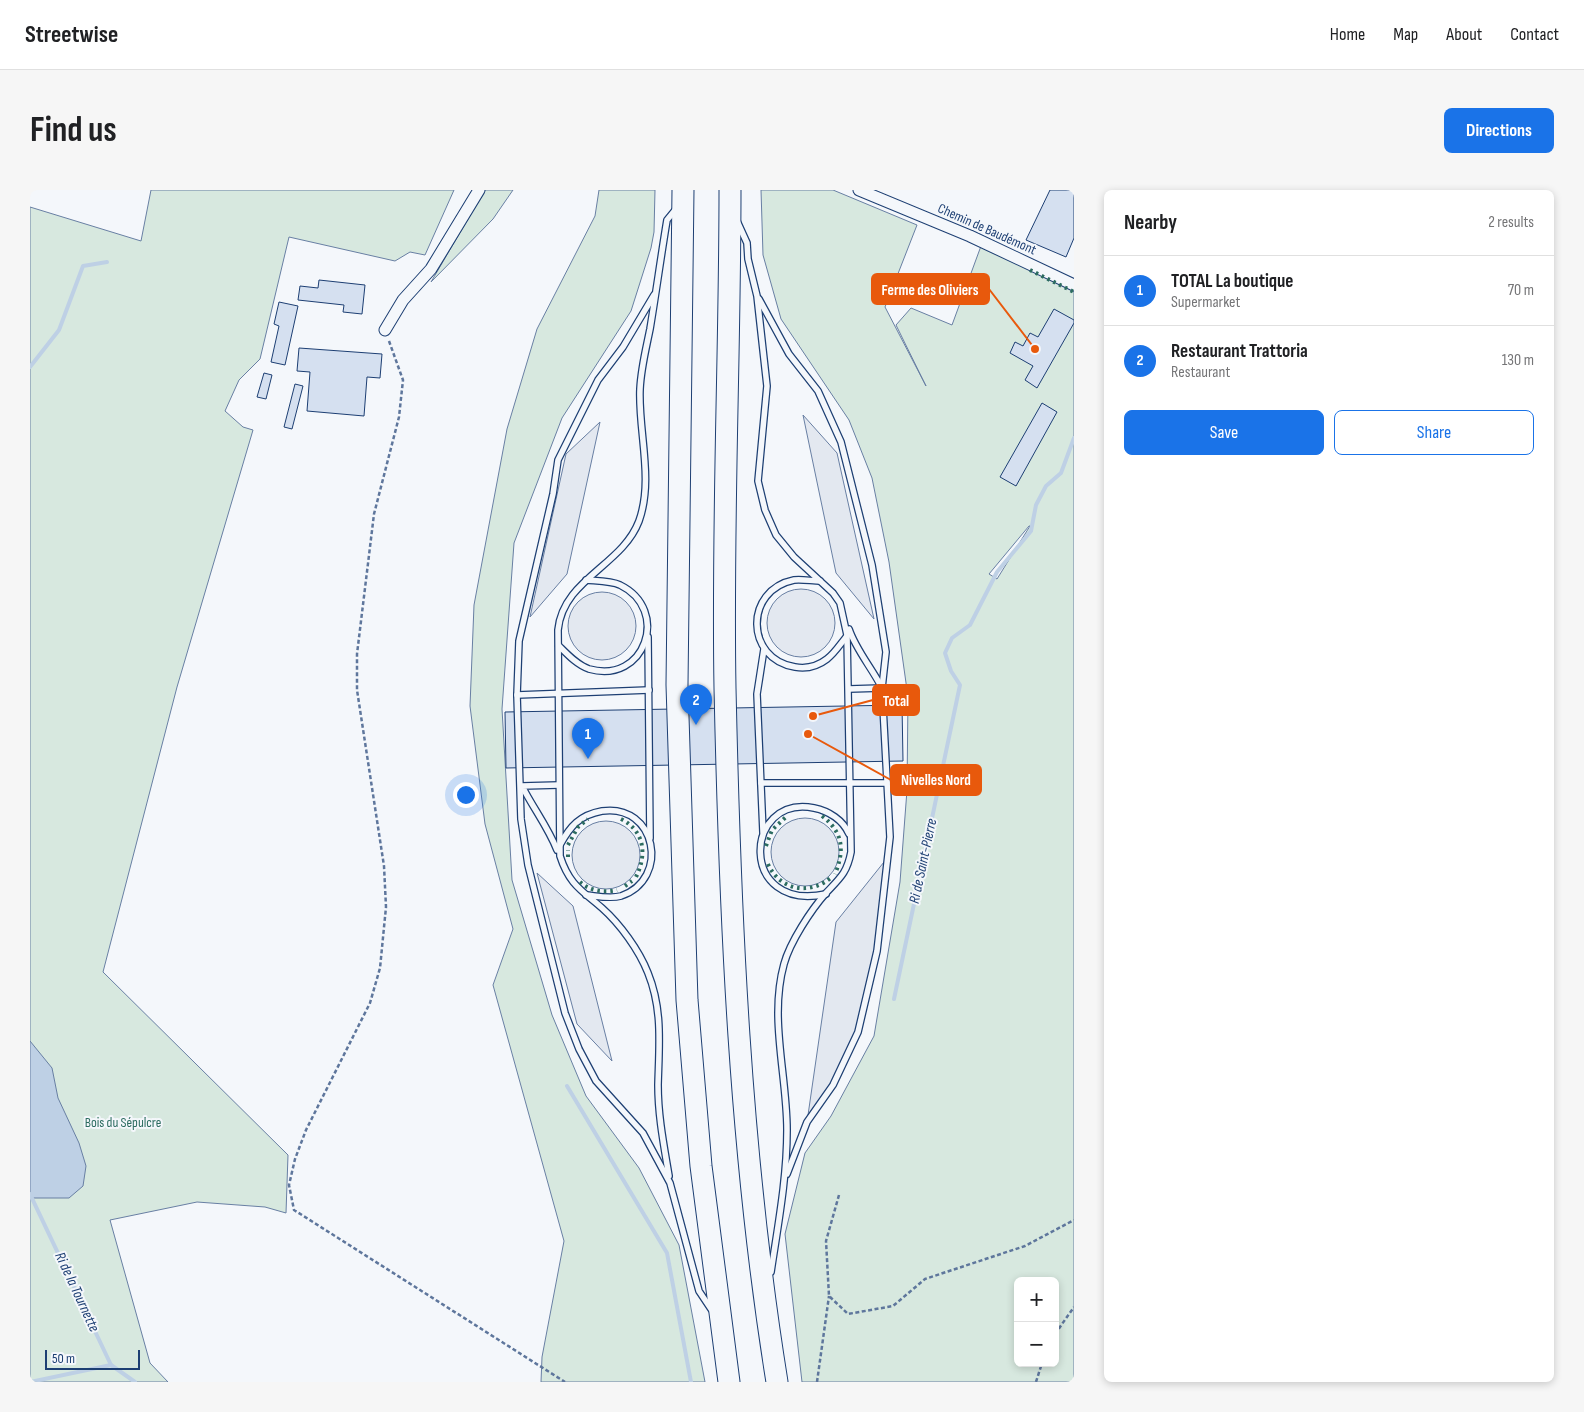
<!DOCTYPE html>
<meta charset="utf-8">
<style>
:root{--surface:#fff;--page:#f6f6f6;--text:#202124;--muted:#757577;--line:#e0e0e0;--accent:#1a73e8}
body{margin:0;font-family:"Sofia Sans Condensed",sans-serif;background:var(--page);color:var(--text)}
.controls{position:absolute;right:15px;bottom:15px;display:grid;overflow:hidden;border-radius:8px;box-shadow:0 2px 8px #0003}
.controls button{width:45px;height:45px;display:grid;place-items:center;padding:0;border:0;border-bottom:1px solid var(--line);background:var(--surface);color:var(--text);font:25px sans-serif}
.scale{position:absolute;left:15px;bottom:12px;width:95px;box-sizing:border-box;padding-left:5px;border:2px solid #1d3f73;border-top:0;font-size:14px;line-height:18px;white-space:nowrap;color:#1d3f73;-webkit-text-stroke:4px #f4f7fb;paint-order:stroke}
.you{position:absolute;left:435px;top:604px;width:18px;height:18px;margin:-12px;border:4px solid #fff;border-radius:50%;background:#1a73e8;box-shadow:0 0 0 8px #1a73e833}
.badge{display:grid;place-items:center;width:32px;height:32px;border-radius:50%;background:var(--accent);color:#fff;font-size:16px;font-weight:700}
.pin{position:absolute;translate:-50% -41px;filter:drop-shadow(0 1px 2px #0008)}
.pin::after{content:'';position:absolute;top:26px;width:18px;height:15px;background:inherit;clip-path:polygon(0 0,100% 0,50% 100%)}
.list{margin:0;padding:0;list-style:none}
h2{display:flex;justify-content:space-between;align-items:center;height:65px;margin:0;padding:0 20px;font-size:21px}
h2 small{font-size:16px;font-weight:400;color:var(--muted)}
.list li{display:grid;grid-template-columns:32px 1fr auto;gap:15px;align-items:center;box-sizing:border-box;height:70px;padding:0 20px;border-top:1px solid var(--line)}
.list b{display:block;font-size:19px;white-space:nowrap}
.list p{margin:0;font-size:16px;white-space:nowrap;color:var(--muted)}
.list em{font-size:16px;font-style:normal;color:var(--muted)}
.actions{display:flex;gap:10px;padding:15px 20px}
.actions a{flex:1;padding:11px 0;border:1px solid var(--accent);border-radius:8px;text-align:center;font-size:18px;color:var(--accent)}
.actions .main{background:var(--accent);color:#fff}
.map{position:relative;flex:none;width:1044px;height:1192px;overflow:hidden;border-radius:8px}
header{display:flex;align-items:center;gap:30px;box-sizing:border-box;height:70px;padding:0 25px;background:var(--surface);border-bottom:1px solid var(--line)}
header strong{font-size:24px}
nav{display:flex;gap:28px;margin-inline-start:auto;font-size:18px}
.intro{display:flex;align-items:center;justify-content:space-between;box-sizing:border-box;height:120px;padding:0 30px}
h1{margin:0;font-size:35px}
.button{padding:12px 22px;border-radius:8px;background:var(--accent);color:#fff;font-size:18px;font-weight:700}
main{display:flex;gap:30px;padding:0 30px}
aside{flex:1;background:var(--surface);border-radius:8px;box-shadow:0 2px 8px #0003}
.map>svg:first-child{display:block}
</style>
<header>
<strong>Streetwise</strong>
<nav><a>Home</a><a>Map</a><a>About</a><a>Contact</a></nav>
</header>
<div class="intro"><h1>Find us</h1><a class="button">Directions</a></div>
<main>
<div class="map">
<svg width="1044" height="1192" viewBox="0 0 1044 1192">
<rect width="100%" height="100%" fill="#f4f7fb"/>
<g fill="#d7e8df" stroke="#687fa3" fill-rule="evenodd">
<polygon points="121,0 424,0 395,65 380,62 365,71 259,47 230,169 209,190 195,221 213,237 223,240 147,497 73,782 258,965 256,1023 235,1017 167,1012 80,1030 120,1173 138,1192 0,1192 0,17 111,51"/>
<polygon points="455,0 483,0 463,29 401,92"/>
<polygon points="569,0 625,0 624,42 621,58 601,121 532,228 484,353 472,519 482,690 522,825 556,906 609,978 649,1055 675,1192 511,1192 512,1167 534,1051 463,795 483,739 455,634 440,516 444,415 477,239 507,139 565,26"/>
<path d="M 731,0 L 803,0 L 887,35 L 855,117 L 896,196 L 866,135 L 881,118 L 922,135 L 951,56 L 1044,95 L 1044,1192 L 772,1192 L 755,1044 L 775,963 L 801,926 L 844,846 L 870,692 L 877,600 L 878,507 L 859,372 L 842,288 L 819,230 L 751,129 L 733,65 ZM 1000,336 L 967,389 L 959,384 L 999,336 ZM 988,1091 L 1025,1091 L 1025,1173 L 988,1173 Z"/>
</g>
<g fill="#e3e8f0" stroke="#687fa3">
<polygon points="773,225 807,263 844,429 806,383"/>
<polygon points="570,232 537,384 500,427 536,264"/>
<circle cx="771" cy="433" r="34"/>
<circle cx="572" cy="436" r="34"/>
<circle cx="775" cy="662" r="34"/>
<circle cx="576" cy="665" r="34"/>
<polygon points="858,667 847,761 828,842 803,895 777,932 806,732"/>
<polygon points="507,683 543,716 582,871 547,834"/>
</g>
<polygon fill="#bed0e5" stroke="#687fa3" points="0,851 22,878 28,908 49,953 56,976 53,996 39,1008 0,1008"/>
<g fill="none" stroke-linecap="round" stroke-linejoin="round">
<g stroke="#bed0e5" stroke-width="4">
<polyline points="0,177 29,140 53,76 77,72"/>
<polyline points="864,809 930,495 921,481 915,463 922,448 940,435 967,382 1001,341 1006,315 1016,296 1031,283 1044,248"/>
<polyline points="537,896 637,1063 661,1192"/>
<polyline points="0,1004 81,1175 105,1192"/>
<polyline points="0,1192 81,1175"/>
</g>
</g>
<g fill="#d5e0f0" stroke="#1d3f73">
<polygon points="1020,0 1044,0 1044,48 1036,67 996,50"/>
<polygon points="289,90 335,95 332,124 313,122 314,115 268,110 270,96 288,98"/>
<polygon points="249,112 268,116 255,175 241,172 249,136 244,134"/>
<polygon points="1024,119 1044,130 1044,133 1007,198 995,190 1003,176 980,163 985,152 993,156 1000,143 1008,147"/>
<polygon points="269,158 352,164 350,188 337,187 334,226 277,221 280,182 267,181"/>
<polygon points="234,183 242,185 236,209 227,207"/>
<polygon points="265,194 273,196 262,239 254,237"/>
<polygon points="1012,213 1027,222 986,296 970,287"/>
<polygon points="872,515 873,571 476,578 475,522"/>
</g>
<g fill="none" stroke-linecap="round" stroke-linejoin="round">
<g stroke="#1d3f73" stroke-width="8">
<g id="lane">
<path d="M 707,31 L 717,53 L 718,69 L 727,106 L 737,196 L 728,291 L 735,320 L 746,345 L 764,367 L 803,403 L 810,413 L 817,445 L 821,662 C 817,683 810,688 796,703 C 781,720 760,752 754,774 C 739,828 757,885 757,940 C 757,988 748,1035 741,1082"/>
<polyline points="624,105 593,157 568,190 528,270 523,304 489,451 487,505 491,629 498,675 535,823 549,859 566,891 613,943 640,993 669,1101 681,1119"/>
<polyline points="729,109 759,164 788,201 811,252 842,375 856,462 852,498 860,647 847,761 828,842 803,895 777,932 757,984"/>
<path d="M 790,391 C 782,391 772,389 764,390 C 714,400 715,469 765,477 C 777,479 788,476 797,469 C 805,463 811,453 817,446"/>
<polyline points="618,447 620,648"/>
<path d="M 529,456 C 537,464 547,475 559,479 C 615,495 641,420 590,395 C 581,391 566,391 556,390"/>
<path d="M 819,499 L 852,498 C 842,478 826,460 819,439"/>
<polyline points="487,505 619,500"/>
<polyline points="731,593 857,593"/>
<polyline points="733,642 727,504 734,459"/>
<path d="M 530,655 C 540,636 550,625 572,621 C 626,613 641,689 591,706 C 580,709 567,706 556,705"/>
<path d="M 527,660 C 518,637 503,618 492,596 L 529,595"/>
<path d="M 796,704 C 708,723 713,604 784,618 C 799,621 813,630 819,644"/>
<path d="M 639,986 C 634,956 628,926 628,895 C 629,856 633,820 618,783 C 609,760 590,734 572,718 C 551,700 539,694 530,666 L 528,440 C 533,389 592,376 609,331 C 624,289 608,241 610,199 C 611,178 616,159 620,139 C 626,103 631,66 637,30 L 646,19"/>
</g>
</g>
<g stroke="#1d3f73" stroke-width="13">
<g id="street">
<polyline points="829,0 940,46 1044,95"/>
<polyline points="355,140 373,110 401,79 449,0"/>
</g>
</g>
<g stroke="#1d3f73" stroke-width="23">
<g id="highway">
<polyline points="653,0 647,495 657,810 671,976 699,1192"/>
<path d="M 700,0 C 700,166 692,332 695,498 C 700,730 710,963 747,1192"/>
</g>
</g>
<g stroke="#5e769c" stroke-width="2.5" stroke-dasharray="4 2.5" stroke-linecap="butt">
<polyline points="359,151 373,190 369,227 344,324 327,464 327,500 354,676 356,717 350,778 340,813 276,940 265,969 259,995 264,1020 535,1192"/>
<polyline points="809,1005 796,1051 799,1106 818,1124 863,1116 895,1089 995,1056 1044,1030"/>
<polyline points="1025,1144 1044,1117"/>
<polyline points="787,1192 799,1106"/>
<polyline points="1006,1192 1012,1173"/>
</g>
<use href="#lane" stroke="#f4f7fb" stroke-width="5.5"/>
<use href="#street" stroke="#f4f7fb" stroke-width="11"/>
<use href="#highway" stroke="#f4f7fb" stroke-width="21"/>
<g stroke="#2c6c60" stroke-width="4" stroke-dasharray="2.5 4" stroke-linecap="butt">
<polyline points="1000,80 1044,102"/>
<path d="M 792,626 C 813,642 815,660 805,684"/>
<path d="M 591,629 C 615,641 617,665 606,687"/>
<polyline points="538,655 548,637 558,629"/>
<polyline points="736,656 742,640 756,627 757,629"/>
<polyline points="538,667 538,660"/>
<path d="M 738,674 C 750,701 781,706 803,686"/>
<path d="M 550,692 C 560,701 574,703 587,700"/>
<polyline points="595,696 602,691"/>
</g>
</g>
<g text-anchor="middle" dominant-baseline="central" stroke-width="4" stroke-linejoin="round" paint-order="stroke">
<g font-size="14" fill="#1d3f73" stroke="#f4f7fb">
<text transform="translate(957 39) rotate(24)">Chemin de Baudémont</text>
</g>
<g font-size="14" fill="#2c6c60" stroke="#f4f7fb">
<text x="93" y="932">Bois du Sépulcre</text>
</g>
<g font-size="15" font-style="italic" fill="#1d3f73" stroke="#f4f7fb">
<text transform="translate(893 671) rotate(-78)">Ri de Saint-Pierre</text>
<text transform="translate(47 1102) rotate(65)">Ri de la Tournette</text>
</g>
</g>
<path fill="none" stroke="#e8590c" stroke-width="2" d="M1005 159L959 99M783 526L843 510M778 544L861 590"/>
<g fill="#e8590c" stroke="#f4f7fb" stroke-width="2">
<circle cx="1005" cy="159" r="5"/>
<circle cx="783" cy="526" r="5"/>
<circle cx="778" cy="544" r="5"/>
</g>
<g fill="#e8590c" stroke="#e8590c" stroke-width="2">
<rect x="842" y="84" width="117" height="30" rx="5"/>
<rect x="843" y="495" width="46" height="30" rx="5"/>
<rect x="861" y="575" width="90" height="30" rx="5"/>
</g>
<g font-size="15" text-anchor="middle" font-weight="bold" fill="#fff">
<text x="900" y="105">Ferme des Oliviers</text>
<text x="866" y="516">Total</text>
<text x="906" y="595">Nivelles Nord</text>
</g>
</svg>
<div class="controls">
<button>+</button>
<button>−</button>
</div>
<div class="scale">50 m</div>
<div class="you"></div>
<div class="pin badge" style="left:558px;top:569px">1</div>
<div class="pin badge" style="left:666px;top:535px">2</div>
</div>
<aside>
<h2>Nearby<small>2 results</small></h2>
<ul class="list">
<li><span class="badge">1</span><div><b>TOTAL La boutique</b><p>Supermarket</p></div><em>70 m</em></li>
<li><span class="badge">2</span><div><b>Restaurant Trattoria</b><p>Restaurant</p></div><em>130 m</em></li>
</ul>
<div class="actions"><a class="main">Save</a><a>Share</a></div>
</aside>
</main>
